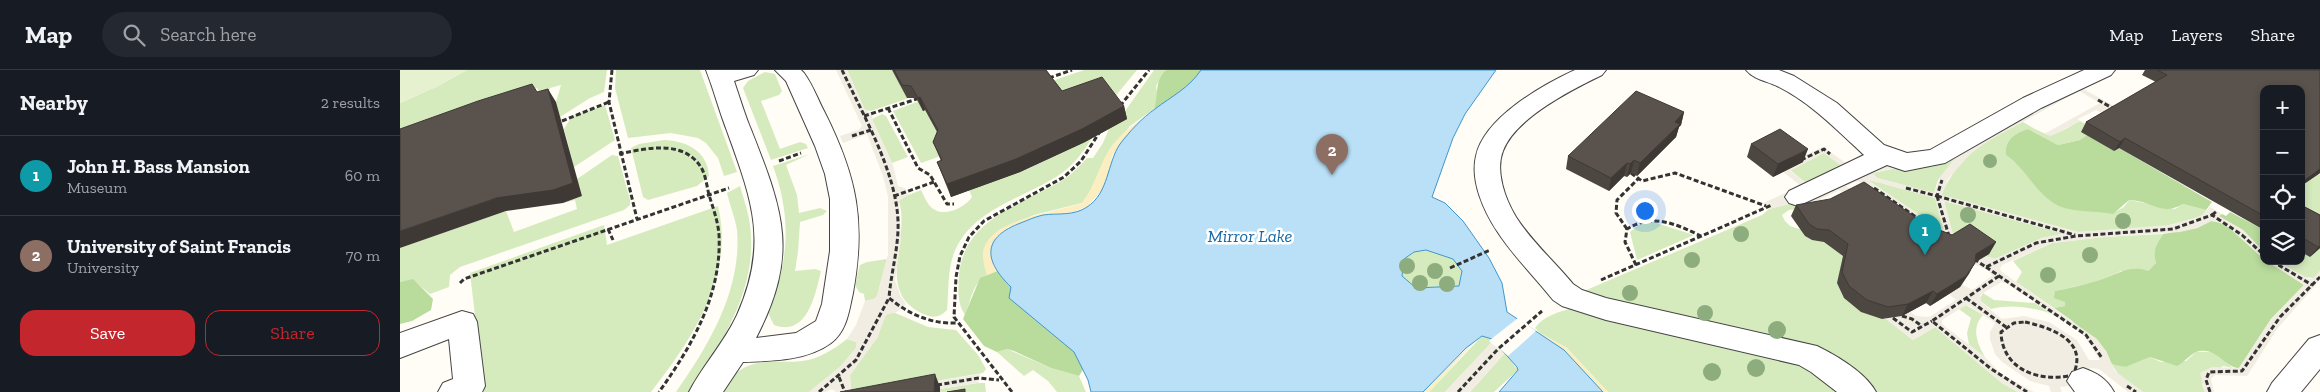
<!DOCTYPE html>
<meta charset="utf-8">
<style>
:root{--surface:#171b24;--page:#242831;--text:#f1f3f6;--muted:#9ea1a6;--line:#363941;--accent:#c4262e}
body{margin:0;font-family:"Zilla Slab",serif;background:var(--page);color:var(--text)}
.controls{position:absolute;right:15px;top:15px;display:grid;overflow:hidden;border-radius:10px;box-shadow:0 2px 8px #0003}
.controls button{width:45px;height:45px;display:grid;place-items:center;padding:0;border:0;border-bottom:1px solid var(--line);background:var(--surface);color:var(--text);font:25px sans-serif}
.you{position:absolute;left:1244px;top:140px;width:18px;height:18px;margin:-12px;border:4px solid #fff;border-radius:50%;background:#1a73e8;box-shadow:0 0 0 8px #1a73e833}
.badge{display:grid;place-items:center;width:32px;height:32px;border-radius:50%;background:var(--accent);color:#fff;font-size:16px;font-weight:700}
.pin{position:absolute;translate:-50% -41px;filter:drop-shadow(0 1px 2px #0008)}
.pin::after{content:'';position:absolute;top:26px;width:18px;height:15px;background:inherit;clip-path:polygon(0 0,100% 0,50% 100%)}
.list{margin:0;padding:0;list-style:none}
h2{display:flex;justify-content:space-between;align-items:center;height:65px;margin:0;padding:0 20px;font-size:21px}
h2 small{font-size:16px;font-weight:400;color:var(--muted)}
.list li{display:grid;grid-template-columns:32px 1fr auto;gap:15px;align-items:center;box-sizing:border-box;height:80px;padding:0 20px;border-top:1px solid var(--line)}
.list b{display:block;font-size:19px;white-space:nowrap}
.list p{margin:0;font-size:16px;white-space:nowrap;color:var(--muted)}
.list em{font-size:16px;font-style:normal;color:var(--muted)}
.actions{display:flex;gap:10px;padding:15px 20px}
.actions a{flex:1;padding:11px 0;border:1px solid var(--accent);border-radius:15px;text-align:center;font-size:18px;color:var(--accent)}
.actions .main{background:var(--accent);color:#fff}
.icon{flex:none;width:28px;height:28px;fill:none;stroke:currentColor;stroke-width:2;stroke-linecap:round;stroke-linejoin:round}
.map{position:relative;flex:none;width:1920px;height:322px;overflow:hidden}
header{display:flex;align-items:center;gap:30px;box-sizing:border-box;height:70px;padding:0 25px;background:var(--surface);border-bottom:1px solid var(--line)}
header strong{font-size:24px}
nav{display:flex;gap:28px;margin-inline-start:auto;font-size:18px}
.search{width:350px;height:45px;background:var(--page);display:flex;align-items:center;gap:12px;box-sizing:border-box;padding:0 18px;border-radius:28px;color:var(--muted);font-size:19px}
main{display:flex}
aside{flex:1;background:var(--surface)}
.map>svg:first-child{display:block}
</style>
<header>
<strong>Map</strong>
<div class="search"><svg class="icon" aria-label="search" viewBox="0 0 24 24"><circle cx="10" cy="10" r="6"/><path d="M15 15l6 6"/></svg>Search here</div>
<nav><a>Map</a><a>Layers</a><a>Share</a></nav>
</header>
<main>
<aside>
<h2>Nearby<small>2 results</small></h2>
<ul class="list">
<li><span class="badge" style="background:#0f9aa8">1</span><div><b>John H. Bass Mansion</b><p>Museum</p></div><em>60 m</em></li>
<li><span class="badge" style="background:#8d6e63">2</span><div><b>University of Saint Francis</b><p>University</p></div><em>70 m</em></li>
</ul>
<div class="actions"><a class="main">Save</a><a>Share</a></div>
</aside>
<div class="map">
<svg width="1920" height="322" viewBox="0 0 1920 322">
<rect width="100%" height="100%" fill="#fffdf5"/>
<g fill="#d5ebbd">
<polygon points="67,0 207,0 204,22 190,28 160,47 156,32 161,15 150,18 146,35 137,18 86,34 0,76 0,33 38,16"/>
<polygon points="216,0 300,0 337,102 324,106 318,88 306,73 298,68 271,63 228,68 215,18"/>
<polygon points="447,0 492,0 509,28 471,41 465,40"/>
<polygon points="684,0 737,0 713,29 665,34 649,12"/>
<path d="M 754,0 L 766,0 L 756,16 L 758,28 L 754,39 L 730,56 L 705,89 L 694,116 L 682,133 L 634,145 L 599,160 L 584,194 L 587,205 C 572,213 571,231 565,245 C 557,233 558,219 559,205 C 564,152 614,137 654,115 C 667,109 677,99 687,88 L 693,88 L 703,73 L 709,59 L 727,49 L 723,44 Z"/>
<polygon points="365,2 375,4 382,21 379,25 361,31 380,79 400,72 406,74 408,78 371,90 343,18 348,11"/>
<polygon points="522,30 520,35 523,41 525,40 546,79 538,87 521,93 493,41"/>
<polygon points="205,35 215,70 174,97 164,59 172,46"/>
<polygon points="482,44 486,46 508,87 492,93 472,49"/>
<path d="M 1680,51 L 1686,54 L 1687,65 L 1680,70 L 1658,75 L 1628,59 L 1606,85 L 1617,92 L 1626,103 L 1702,142 L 1713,143 L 1724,137 L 1729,130 L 1775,139 L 1783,134 L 1806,140 L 1805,144 L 1791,150 L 1761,157 L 1678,162 L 1541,125 C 1560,85 1581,74 1618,54 L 1623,52 C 1653,70 1650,67 1680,51 Z"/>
<path d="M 692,68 C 683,83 671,98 656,107 C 621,129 571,140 554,183 C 547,202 549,221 547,240 C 539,248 533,248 523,244 C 474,221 511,172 499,131 L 501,128 L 521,120 C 524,126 527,134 532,138 C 544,148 564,138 572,127 L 569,120 L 627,99 Z"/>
<path d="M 264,70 C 286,71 307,80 309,106 L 297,116 L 248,130 L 243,127 L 231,78 L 239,74 Z"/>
<polygon points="1424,83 1441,95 1406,113 1390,100"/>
<path d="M 410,84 L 386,95 L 397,125 L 399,143 L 420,138 L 427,141 L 423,145 L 400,152 L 398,182 L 395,201 L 415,199 L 421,201 C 415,226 407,267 374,255 L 368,243 C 371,232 376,221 379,210 C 390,171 387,134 373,96 Z"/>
<polygon points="212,85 218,86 230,130 230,135 224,140 60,197 50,205 49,217 30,224 13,210 0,212 0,178 106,141 114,162 177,139 175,130 163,133 182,126 177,109"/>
<polygon points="1557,86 1538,110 1534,123 1477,108 1473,103 1502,97 1531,97"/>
<polygon points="1918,104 1920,105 1920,159 1901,149 1901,116"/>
<polygon points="1470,110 1535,128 1545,162 1469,111"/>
<path d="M 340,116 C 345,133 351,150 351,168 C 354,225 319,276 290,322 L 276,322 C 309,275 342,220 337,160 C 335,147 330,136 327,123 Z"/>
<polygon points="1544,131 1665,164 1642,168 1595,189 1585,186 1589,183 1554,169"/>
<polygon points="1389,134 1405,138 1389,140 1382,145 1385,151 1390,156 1403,160 1405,166 1412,170 1420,170 1463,182 1482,249 1486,249 1513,270 1535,257 1602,313 1618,322 1472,322 1442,300 1252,244 1184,221 1362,145 1369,139"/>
<path d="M 318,136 C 335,206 292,269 251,322 L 84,322 L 70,203 L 204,155 L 207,175 Z"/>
<polygon points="1253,152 1294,165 1237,190 1230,162 1239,155"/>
<path d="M 1763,164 C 1756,175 1752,181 1756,193 L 1748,201 L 1721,201 L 1699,211 L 1655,221 L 1665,232 L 1665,236 L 1654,238 L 1616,212 L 1622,202 L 1613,191 L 1652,173 L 1704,167 Z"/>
<polygon points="1920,178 1920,201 1914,208 1903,207 1877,191 1901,191 1901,182 1910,187"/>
<polygon points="1026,180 1053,189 1062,201 1059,216 1016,218 1002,206 1004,189 1014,182"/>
<polygon points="487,189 477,226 474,229 465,231 464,224 459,222 455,215 460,195 467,192"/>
<path d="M 1583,223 L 1594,230 L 1635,233 L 1652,244 C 1631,237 1612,234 1591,239 L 1579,230 Z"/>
<path d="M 1566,235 L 1583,245 C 1571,258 1577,273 1585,287 L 1569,275 L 1567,263 L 1571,248 L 1559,239 Z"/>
<path d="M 1174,238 L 1401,292 L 1448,322 L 1208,322 L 1167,278 L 1140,263 L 1135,258 C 1143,246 1160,241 1174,238 Z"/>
<polygon points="493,242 528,257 556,260 578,285 586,299 583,303 471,322 451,322 450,305 477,268 485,245"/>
<polygon points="1082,266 1092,269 1089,271 1091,273 1045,322 1029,322"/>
<path d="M 447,269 L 456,272 L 456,278 L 440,297 L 409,322 L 321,322 C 326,316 330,309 335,304 C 356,286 379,294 402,291 C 419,289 434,279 447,269 Z"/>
<polygon points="607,279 651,298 679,306 686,322 657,322 648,311 633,300 624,306 597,282"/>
<polygon points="1796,282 1814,282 1833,298 1823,296 1802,314 1805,322 1743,322 1718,304 1711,293 1726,297 1750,287 1761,292 1786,291"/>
<polygon points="1105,283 1118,300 1094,322 1070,322"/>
<polygon points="578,313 585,313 586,322 540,322 540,319"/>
</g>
<g fill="#b9dc9c">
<path d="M 766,0 L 812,0 L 804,13 L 754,39 C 759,25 754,11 766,0 Z"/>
<path d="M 1628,59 L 1658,75 L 1680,70 L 1687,65 L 1714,81 L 1719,78 L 1812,132 L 1806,140 L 1783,134 C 1761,147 1751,130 1729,130 L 1713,144 C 1699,141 1671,142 1659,136 C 1636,125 1627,99 1606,85 C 1605,70 1614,64 1628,59 Z"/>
<polygon points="1830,142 1864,160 1864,182 1843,160 1818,146 1822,144 1826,146"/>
<path d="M 1811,151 C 1831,152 1849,177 1864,189 L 1864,191 L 1867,191 L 1904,215 L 1871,249 L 1839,298 C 1825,298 1816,275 1796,282 C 1790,285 1783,293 1777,296 L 1750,287 L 1726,297 L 1715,295 L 1711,293 L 1706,281 L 1671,250 L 1654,238 L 1665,236 L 1665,232 L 1654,228 L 1655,221 C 1669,218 1683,215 1697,211 C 1715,206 1729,194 1748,201 L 1756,193 C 1752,181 1756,175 1763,164 L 1797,158 Z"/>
<polygon points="615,200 653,256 686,295 679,306 651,298 614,281 607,279 597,282 584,276 563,249 580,208 597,201"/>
<polygon points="13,209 33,229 31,240 12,251 0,254 0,212"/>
</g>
<g fill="#fbeec1">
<path d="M 747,46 L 733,58 L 712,86 L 710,101 L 701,121 L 688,136 L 674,142 L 642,145 L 627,150 L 608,158 L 593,170 L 591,188 L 597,201 L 587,205 C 585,198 582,189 583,182 C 589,148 656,143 682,133 C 695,116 699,96 709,80 C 719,65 732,55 747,46 Z"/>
<polygon points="1136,261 1167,278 1208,322 1203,322 1164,280 1135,263"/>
<polygon points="1079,267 1029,322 1023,322"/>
</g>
<polygon fill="#e6f2cf" points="0,0 67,0 38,16 0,33"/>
<g fill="#f1ede2" fill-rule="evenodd">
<polygon points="436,0 447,0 465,40 472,43 473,52 493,95 498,116 505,118 508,125 499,131 501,169 495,210 500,225 506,234 497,242 486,245 477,268 450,305 451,322 436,322 432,319 426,322 409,322 440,297 456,278 456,272 447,269 456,255 465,231 474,229 477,226 488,184 488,127 483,106 467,64 443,73 440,66 458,60 462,56"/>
<path d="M 1678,16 L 1765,64 L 1709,47 L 1696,40 L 1678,49 L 1680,51 L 1651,66 L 1644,64 L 1700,33 L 1679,21 L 1588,71 L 1572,82 L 1548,109 L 1542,125 L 1678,162 L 1769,155 L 1801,146 L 1810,137 L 1822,144 L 1819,146 L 1843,160 L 1864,182 L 1864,189 L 1829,158 L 1819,152 L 1811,151 L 1797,158 L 1780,162 L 1704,167 L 1652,173 L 1602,195 L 1600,199 L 1602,202 L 1697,269 L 1706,281 L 1715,301 L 1743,322 L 1728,322 L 1699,299 L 1690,298 L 1687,306 L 1675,315 L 1660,317 L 1662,322 L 1651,322 L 1649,316 L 1630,311 L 1602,292 L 1595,284 L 1590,269 L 1590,262 L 1595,253 L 1570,236 L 1566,235 L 1542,250 L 1542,254 L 1585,287 L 1601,304 L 1634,322 L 1618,322 L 1602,313 L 1535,257 L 1513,270 L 1486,249 L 1502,246 L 1508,242 L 1508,240 L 1516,246 L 1529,247 L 1556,230 L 1549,224 L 1555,210 L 1572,220 L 1592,206 L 1589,201 L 1573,193 L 1585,186 L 1595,189 L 1642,168 L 1664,163 L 1544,131 L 1554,169 L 1546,176 L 1464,114 L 1457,111 L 1446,116 L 1458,124 L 1443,123 L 1439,120 L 1421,129 L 1432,137 L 1405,138 L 1389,134 L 1369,139 L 1363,133 L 1401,116 L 1383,102 L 1402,92 L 1398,88 L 1423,77 L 1446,93 L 1469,80 L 1502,97 L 1475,102 L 1473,103 L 1477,108 L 1534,123 L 1541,106 L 1555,88 L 1568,77 ZM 1424,83 L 1440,95 L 1406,113 L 1390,101 ZM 1470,110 L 1535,128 L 1544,162 L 1469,111 ZM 1601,212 L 1607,214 L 1676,259 L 1685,267 L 1700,290 L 1689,290 L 1677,270 L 1649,252 L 1624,246 L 1602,249 L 1582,233 L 1580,225 Z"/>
<polygon points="1867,191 1877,191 1909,209 1914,208 1920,201 1920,210 1877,259 1847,306 1815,305 1811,309 1814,322 1805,322 1800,303 1812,297 1839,298 1841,295 1871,249 1904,215"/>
<polygon points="1091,273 1105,283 1070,322 1045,322"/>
<polygon points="580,304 578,313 540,319 540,317 471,322"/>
</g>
<path fill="#b9e0f7" stroke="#3f96cf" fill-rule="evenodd" d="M 801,0 L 1096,0 L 1065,44 L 1053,68 L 1032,127 L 1045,133 L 1063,151 L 1089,188 L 1102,213 L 1107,242 L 1164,280 L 1203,322 L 1099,322 L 1118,300 L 1117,297 L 1092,269 L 1082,266 L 1066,278 L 1023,322 L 691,322 L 688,310 L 674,282 L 609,228 L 611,217 C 585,192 581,169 618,154 C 626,151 634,147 643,145 C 658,143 674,146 687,137 C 709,123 707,93 720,74 C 730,61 742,48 755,39 C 772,26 789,18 801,0 ZM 1026,180 L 1053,189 L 1062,201 L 1059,216 L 1016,218 L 1002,206 L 1004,189 L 1014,182 Z"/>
<polygon fill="#fffdf5" points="1118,248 1136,261 1108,286 1090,270"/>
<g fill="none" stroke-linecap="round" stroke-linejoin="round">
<g stroke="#444" stroke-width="2">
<g id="minor">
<path d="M 306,0 L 358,0 L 354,5 L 334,11 C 340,28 345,46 352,62 C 384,143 399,185 356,268 L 396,263 L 416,251 L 422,234 L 430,181 L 430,129 L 425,104 L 415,76 L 386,11 L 375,0 L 401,0 L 404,3 C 413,15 418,30 425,43 C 457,107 466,152 453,223 C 449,241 447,261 431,273 C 407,291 370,291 343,292 L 323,322 L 289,322 C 303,295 324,273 337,245 C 369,173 352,130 327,61 C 319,41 314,20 306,0 Z"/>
<path d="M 1175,0 L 1206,0 L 1202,5 C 1173,19 1115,48 1103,81 C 1095,101 1105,129 1116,147 C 1132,172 1155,192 1173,214 L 1182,220 L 1206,228 L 1417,276 C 1437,286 1465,302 1476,322 L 1437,322 L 1411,302 L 1399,295 L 1206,250 L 1162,236 L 1153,230 C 1135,207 1113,186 1097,161 C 1084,141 1070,111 1076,86 C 1084,48 1142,15 1175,0 Z"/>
<path d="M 1346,0 L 1379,0 L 1394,6 L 1437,33 L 1484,75 L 1507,83 L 1530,80 L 1623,28 L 1684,0 L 1715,0 L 1711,5 L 1641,38 L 1545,93 L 1505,101 L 1487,95 L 1398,136 L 1389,133 L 1385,127 L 1389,121 L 1464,85 C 1437,60 1410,32 1377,16 C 1366,11 1353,9 1346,0 Z"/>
<polygon points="62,241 73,244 77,252 85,316 82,322 38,322 43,313 53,309 49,269 0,288 0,263"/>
<polygon points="1920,265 1920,299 1901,322 1867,322 1872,313 1909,269"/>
<path d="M 1683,298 C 1697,303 1707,309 1714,322 L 1675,322 L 1667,311 L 1672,302 Z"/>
</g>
</g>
<g stroke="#333" stroke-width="3" stroke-dasharray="5 2.5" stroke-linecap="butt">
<polyline points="212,0 209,32 237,149"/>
<path d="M 442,0 C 463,45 496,101 498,151 C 499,177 491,202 489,228 C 510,245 531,254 558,253"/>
<polyline points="649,8 672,0"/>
<polyline points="1698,30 1714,39"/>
<polyline points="720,36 749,0"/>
<polyline points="488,38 518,98 530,105 547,134 554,134"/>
<polyline points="464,46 520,28"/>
<polyline points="162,51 209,32"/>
<polyline points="452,66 471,60"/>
<path d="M 219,84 C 247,78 285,69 302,99 C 306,107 307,117 309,125 C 313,138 318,151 319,165 C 322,224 292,276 259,322"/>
<polyline points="1401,90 1424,79 1430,84"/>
<polyline points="379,91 401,83"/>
<polyline points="1231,103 1242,111 1275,103 1366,136"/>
<polyline points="1474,118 1516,147"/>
<polyline points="1506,118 1537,126 1542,110"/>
<polyline points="494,126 534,112"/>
<polyline points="1537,126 1675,165"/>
<polyline points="1537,126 1549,166"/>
<polyline points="1812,145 1817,141"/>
<polyline points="208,159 213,170"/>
<polyline points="1227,159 1216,143 1217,130 1238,109"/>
<polyline points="1574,189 1586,197 1636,173 1676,166 1773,159 1812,145 1842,165 1864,185"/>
<polyline points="1872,191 1912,215"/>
<path d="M 1236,195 L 1225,172 L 1227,159 C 1253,143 1276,154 1301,166"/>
<polyline points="1586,197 1686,265 1702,288"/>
<polyline points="1050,198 1090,180"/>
<polyline points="1599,206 1532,251 1590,298 1627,322"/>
<polyline points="1201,210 1372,135"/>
<polyline points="60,213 64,209 329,118"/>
<polyline points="1566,228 1606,257"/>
<polyline points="1502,246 1512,249 1522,256"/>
<polyline points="1493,248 1512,262 1532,251"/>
<path d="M 1625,252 C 1652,258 1689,271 1673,305 C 1640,313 1602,300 1601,262 L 1614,253 Z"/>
<polyline points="439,307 445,322"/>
<polyline points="537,315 579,308 599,310"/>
<polyline points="1727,316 1736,322"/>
<polyline points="419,322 456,290 489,228"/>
<polyline points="612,322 554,247 556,207 560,186 569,167 584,151 664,107 681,91 699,63"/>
<polyline points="1058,322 1098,279 1142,241"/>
<polyline points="1810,322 1806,310 1809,302 1842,301 1880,247 1920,207"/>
</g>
<use href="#minor" fill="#fff" fill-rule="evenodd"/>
</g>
<g fill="#8dad7f">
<circle cx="1590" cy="91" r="7"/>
<circle cx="1568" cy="145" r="8"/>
<circle cx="1723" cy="151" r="8"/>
<circle cx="1341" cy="164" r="8"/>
<circle cx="1690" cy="185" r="8"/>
<circle cx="1292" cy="190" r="8"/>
<circle cx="1007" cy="196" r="8"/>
<circle cx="1035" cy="201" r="8"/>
<circle cx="1648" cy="205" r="8"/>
<circle cx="1020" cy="213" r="8"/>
<circle cx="1047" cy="214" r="8"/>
<circle cx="1230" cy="223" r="8"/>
<circle cx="1305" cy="243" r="8"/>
<circle cx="1377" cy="260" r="9"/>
<circle cx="1356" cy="298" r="9"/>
<circle cx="1312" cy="302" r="9"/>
</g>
<g fill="#4d4742">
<polygon points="492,0 646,0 662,21 724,36 727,49 685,72 620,102 551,127 537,92 541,91 533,72 537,62 525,40 523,41 516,28 507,28"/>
<polygon points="1745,0 1920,0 1920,103 1901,116 1901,19 1864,19 1864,160 1719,78 1714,81 1681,62 1686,52 1756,12 1742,5"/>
<polygon points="1284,42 1281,55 1279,57 1276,67 1237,106 1231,103 1227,107 1224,106 1209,121 1166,99 1168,86"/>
<polygon points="1351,74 1403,92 1373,107 1347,87"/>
<polygon points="1396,135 1527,155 1552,165 1596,172 1589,184 1575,192 1569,204 1560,217 1530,236 1526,233 1502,246 1482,249 1461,242 1444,228 1437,213 1443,186 1424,172 1412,170 1405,166 1391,146"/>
<polygon points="1901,135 1920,145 1920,178 1910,187 1901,182"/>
</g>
<g fill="#3f3936">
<polygon points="148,19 156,32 182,126 163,133 106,141 0,178 0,161 96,128"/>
<polygon points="520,27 525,40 523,41 518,28"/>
<polygon points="724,36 727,49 685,72 620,102 551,127 547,114"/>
<polygon points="1284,42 1281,55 1279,57 1276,67 1237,106 1240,93 1275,52"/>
<polygon points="1725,68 1719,78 1714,81 1720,72"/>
<polygon points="1408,79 1403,92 1373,107 1378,94"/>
<polygon points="1234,90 1231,103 1227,107 1230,94"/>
<polygon points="1227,93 1224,106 1209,121 1211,108"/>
<polygon points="1920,99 1920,103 1901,116 1901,113"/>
<polygon points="1596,172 1589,184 1569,196 1576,184"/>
<polygon points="1920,176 1920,178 1910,187 1918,177"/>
<polygon points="1575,193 1560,217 1530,236 1537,224"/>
<polygon points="1533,221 1526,233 1502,246 1508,234"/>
<polygon points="535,304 540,317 540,322 534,322"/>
</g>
<g fill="#5a524d" stroke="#3f3936">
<polygon points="494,0 646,0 662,21 702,7 724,36 682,59 616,89 547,114 537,92 542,90 533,72 538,60 520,27 518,28 511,16 502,15"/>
<polygon points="1757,0 1920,0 1920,99 1901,113 1901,19 1864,19 1864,146 1725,68 1720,72 1686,52 1767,5"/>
<polygon points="132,14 137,22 148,19 173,113 153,120 96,128 0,161 0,59 78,31"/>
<polygon points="1236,21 1284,42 1275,52 1280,54 1240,93 1234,90 1230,94 1227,93 1211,108 1168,86"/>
<polygon points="1380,59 1408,79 1378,94 1351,74"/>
<polygon points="1464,112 1527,155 1552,165 1570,154 1596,172 1576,184 1575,193 1566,206 1537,224 1533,221 1508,234 1488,237 1467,230 1449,216 1442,202 1448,174 1429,160 1417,159 1409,154 1396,135 1430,129"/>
<polygon points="1901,135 1920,145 1920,176 1918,177 1901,167"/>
<polygon points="535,304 534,322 440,322"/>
<polygon points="565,319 565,322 547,322"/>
</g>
<g text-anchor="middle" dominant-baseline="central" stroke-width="5" stroke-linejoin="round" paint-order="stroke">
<g font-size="18" font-style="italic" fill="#1768a6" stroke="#fff">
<text x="850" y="166">Mirror Lake</text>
</g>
</g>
</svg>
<div class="controls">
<button>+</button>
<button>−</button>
<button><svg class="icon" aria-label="locate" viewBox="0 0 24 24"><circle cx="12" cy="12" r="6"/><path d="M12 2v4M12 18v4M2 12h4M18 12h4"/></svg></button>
<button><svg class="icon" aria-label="layers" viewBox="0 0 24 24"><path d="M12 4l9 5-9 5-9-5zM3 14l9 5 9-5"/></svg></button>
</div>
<div class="you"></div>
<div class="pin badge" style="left:1525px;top:185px;background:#0f9aa8">1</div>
<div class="pin badge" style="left:932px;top:105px;background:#8d6e63">2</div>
</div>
</main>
